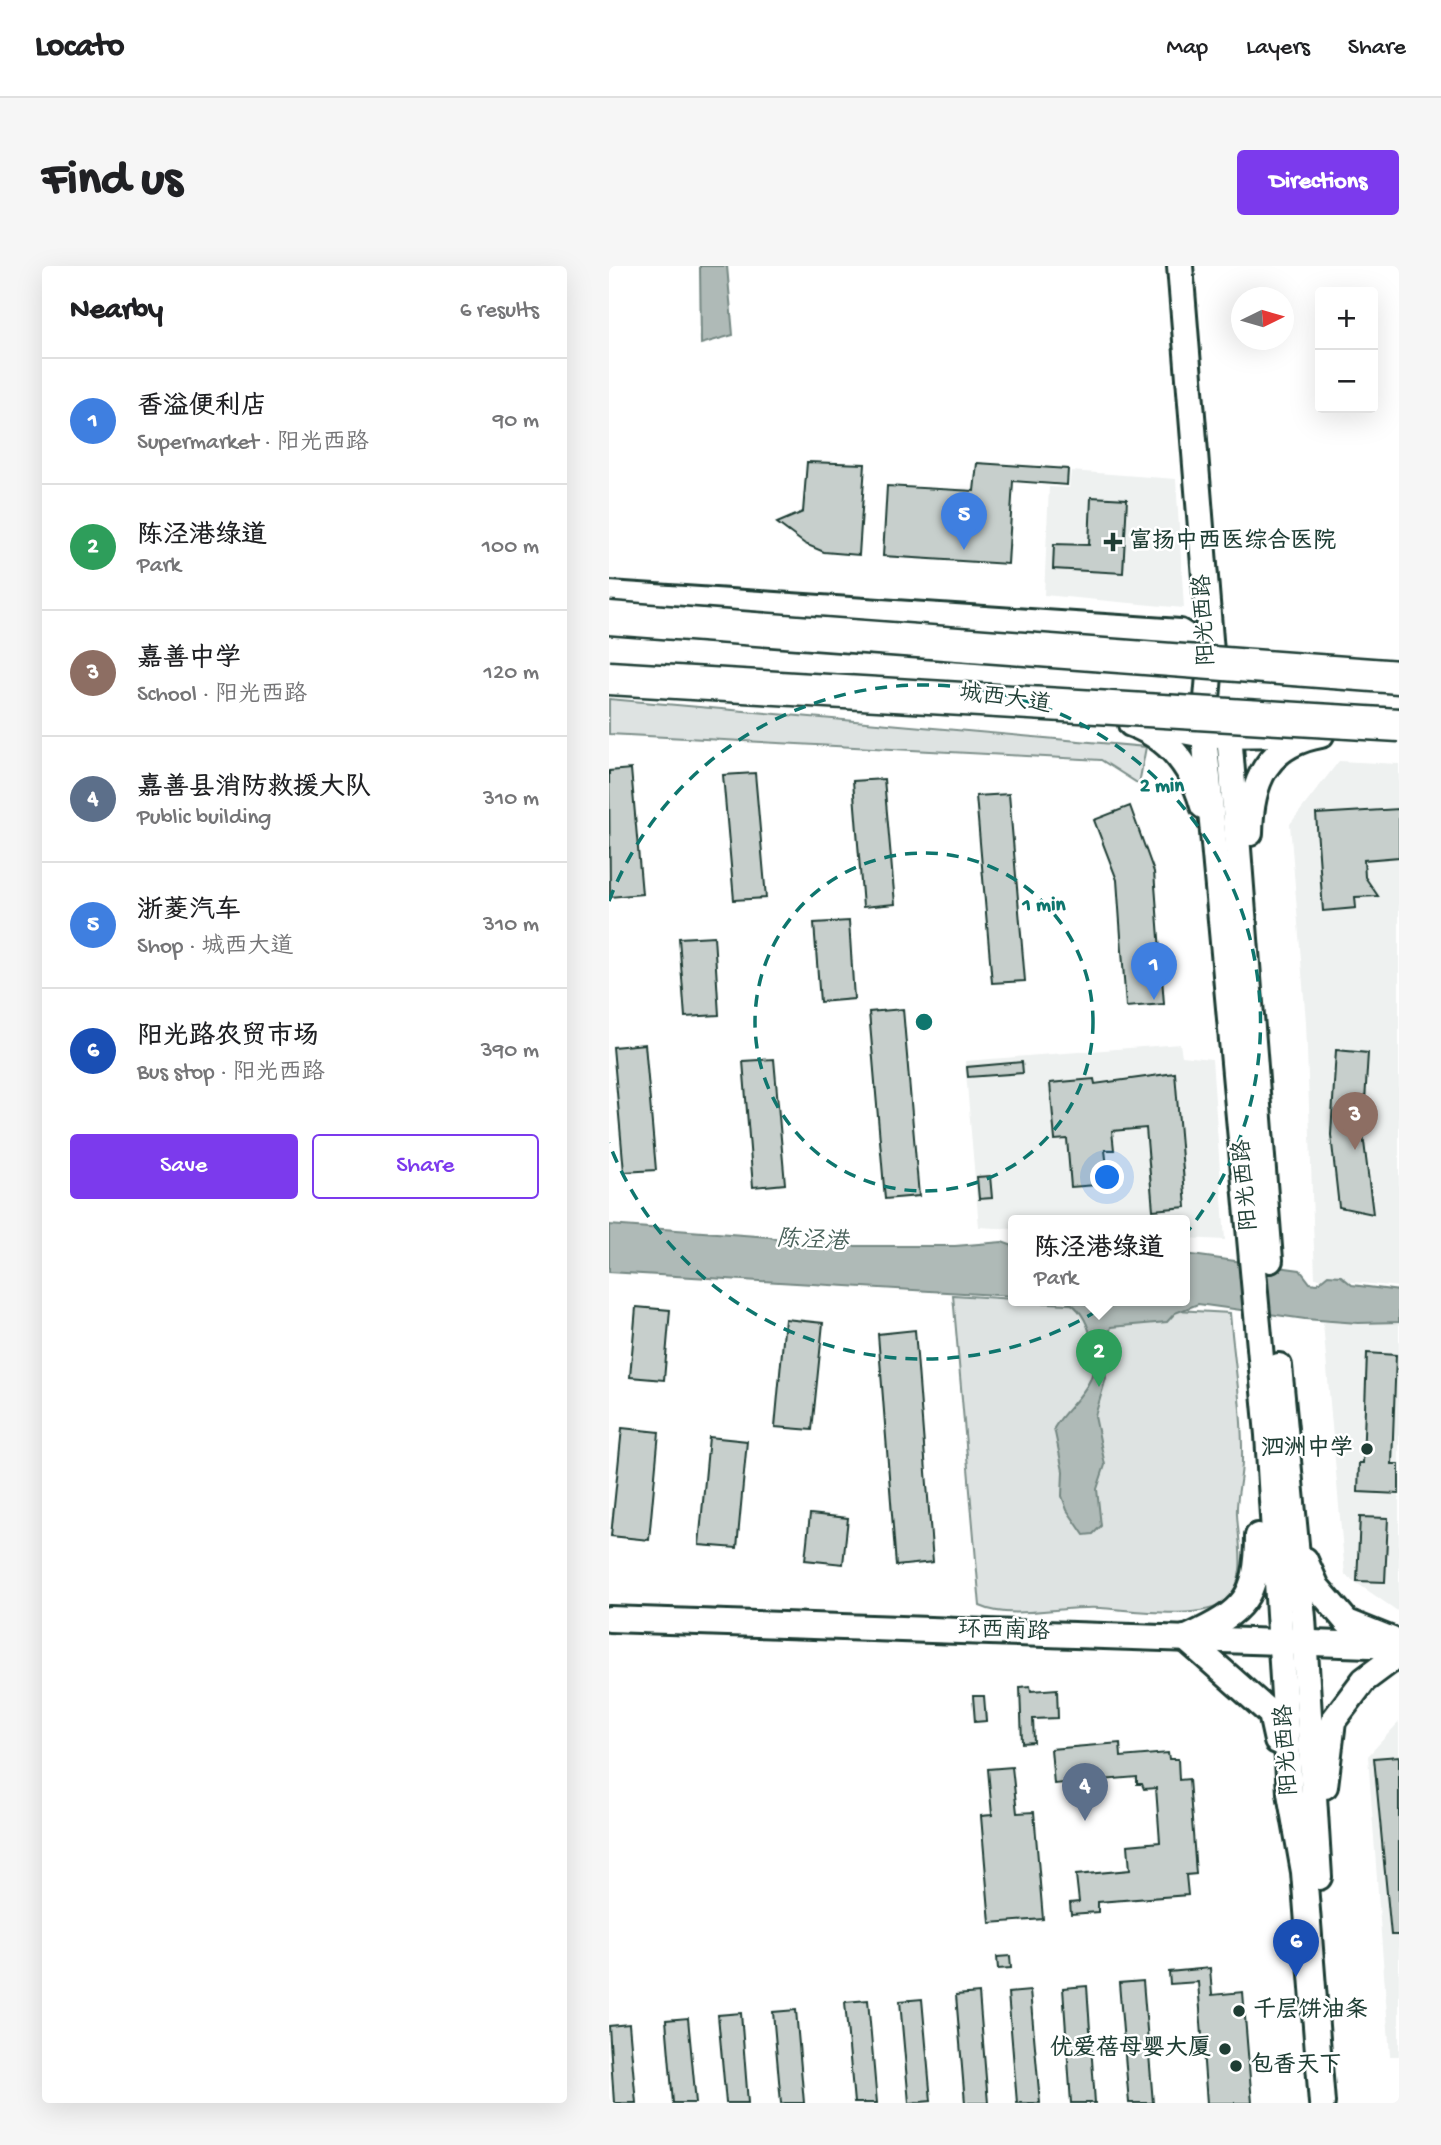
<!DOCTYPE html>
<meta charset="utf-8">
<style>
:root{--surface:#fff;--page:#f6f6f6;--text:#202124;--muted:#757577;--line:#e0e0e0;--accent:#7c3aed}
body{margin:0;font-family:"Gochi Hand","LXGW WenKai TC",sans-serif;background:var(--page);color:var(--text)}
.controls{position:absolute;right:21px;top:21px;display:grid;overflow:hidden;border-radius:7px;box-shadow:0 7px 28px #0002}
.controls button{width:63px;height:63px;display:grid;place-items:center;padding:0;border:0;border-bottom:2px solid var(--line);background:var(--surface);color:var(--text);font:35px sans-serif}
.compass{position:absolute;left:622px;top:21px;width:63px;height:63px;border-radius:50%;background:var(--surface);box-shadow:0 7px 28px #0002;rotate:85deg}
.you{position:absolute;left:499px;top:912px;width:24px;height:24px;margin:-18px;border:5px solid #fff;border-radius:50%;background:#1a73e8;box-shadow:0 0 0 10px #1a73e833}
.badge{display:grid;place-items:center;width:46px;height:46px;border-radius:50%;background:var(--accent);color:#fff;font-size:23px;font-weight:700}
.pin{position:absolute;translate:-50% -58px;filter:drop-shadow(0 2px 4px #0008)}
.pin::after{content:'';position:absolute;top:37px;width:24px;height:21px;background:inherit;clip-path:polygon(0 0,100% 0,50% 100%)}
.popup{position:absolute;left:399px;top:949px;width:182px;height:91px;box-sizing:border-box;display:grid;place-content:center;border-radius:7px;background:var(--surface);filter:drop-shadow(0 2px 5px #0005);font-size:23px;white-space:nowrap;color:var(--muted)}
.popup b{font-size:26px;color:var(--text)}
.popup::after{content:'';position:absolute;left:50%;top:100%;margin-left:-14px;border:14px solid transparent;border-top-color:var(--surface)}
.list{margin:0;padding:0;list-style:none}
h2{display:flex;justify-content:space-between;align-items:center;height:91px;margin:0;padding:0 28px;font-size:30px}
h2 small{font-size:23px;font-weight:400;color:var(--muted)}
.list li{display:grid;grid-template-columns:46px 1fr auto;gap:21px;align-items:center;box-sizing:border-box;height:126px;padding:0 28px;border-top:2px solid var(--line)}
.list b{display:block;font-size:26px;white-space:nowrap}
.list p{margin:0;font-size:23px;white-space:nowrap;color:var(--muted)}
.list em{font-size:23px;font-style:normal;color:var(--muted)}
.actions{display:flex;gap:14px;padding:21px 28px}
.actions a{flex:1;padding:16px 0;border:2px solid var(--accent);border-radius:7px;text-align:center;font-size:24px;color:var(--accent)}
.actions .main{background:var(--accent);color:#fff}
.map{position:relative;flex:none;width:790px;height:1837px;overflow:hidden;border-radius:7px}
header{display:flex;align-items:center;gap:42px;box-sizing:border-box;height:98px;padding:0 35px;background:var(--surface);border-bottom:2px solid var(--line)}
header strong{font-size:33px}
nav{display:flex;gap:38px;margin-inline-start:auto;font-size:24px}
.intro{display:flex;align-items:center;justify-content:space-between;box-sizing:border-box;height:168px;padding:0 42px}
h1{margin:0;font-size:49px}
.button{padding:18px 32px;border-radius:7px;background:var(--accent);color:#fff;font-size:24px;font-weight:700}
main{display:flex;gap:42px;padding:0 42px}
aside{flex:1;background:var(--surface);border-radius:7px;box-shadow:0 7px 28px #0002}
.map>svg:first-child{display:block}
</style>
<header>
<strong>Locato</strong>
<nav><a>Map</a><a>Layers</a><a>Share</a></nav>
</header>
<div class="intro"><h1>Find us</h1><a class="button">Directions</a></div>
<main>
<aside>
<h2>Nearby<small>6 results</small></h2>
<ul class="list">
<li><span class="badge" style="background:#3f7fe0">1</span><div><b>香溢便利店</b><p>Supermarket · 阳光西路</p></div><em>90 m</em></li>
<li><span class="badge" style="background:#2e9e5b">2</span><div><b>陈泾港绿道</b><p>Park</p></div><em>100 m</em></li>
<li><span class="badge" style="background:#8d6e63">3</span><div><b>嘉善中学</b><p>School · 阳光西路</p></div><em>120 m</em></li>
<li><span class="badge" style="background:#5c6f8a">4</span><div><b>嘉善县消防救援大队</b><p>Public building</p></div><em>310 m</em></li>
<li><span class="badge" style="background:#3f7fe0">5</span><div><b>浙菱汽车</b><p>Shop · 城西大道</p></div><em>310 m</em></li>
<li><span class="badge" style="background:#1a4fb4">6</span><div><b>阳光路农贸市场</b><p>Bus stop · 阳光西路</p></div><em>390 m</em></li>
</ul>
<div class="actions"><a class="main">Save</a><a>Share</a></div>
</aside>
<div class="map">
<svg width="790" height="1837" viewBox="0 0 790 1837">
<rect width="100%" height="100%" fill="#fff"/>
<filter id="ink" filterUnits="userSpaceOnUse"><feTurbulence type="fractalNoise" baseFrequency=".0143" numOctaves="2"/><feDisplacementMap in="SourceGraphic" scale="14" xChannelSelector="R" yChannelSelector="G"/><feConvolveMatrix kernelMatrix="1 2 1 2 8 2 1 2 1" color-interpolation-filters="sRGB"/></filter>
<g filter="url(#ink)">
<g fill="#eef1f0">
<polygon points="462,205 567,213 575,342 435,329 440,221 460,222"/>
<polygon points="730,495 790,498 790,1021 706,1012 697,756 681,558"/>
<polygon points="571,778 573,790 603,793 616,974 576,972 576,955 404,955 404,963 370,961 356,795"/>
<polygon points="750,1047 790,1052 790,1346 736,1309 714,1057"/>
<polygon points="790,1456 790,1790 781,1790 759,1490"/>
</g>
<g fill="#dee3e2" stroke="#7e908b" stroke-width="2">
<polygon points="0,433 537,481 530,518 492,494 0,468"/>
<path d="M 344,1029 L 404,1033 L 404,1035 L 621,1047 C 625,1096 634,1146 633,1195 C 633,1213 627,1231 628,1248 C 629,1275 640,1314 617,1335 C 594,1355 522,1344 492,1342 C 455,1339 404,1355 371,1340 Z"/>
</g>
<g fill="#afbab7" stroke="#758883" stroke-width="2">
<polygon points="91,0 118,0 124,69 92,78"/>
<polygon points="0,959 161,971 190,980 346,980 393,976 404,980 404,1030 0,1006"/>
<path d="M 576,988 L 691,1004 L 701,1017 L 708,1018 L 719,1009 L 732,1010 L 743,1019 L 790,1025 L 790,1056 L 749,1057 L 696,1053 L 589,1038 L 566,1047 L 558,1056 L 502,1061 L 494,1087 L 497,1112 L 486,1150 L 496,1199 L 488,1223 L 492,1260 L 484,1268 L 475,1269 L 458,1244 L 453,1230 L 454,1205 L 445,1162 C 455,1145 473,1132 481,1114 C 491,1091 481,1047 458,1035 L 576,1035 Z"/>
</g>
<g fill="#c7cfcc" stroke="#1f3d34" stroke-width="2">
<polygon points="198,196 256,198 250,289 215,286 196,278 168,257 194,246"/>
<polygon points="368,197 459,203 458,219 404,215 399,298 274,290 278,220 365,225"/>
<polygon points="482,231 518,233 514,307 444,303 445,278 480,279"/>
<polygon points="22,503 33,628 1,631 0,505"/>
<polygon points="146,507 157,632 125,634 114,509"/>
<polygon points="275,513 286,638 254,641 244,515"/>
<polygon points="400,528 416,715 383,717 367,530"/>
<polygon points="521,540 545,606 555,738 517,741 508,614 485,554"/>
<polygon points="790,543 790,591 755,594 756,611 769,630 746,631 747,642 714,645 707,548"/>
<polygon points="240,655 245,733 211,736 205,657"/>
<polygon points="105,670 110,749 76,751 70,672"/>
<polygon points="294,743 310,930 276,933 260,746"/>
<polygon points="36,778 47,904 15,906 4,781"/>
<polygon points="727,784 759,787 754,868 764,948 730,941 722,869"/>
<polygon points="165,793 176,918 144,921 134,795"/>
<polygon points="413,796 414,807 359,811 358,801"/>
<polygon points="566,807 577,941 544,944 537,862 503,865 505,884 496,884 500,918 462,921 458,873 446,874 441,817 485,813 486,818"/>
<polygon points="381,910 383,932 370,933 368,911"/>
<polygon points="27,1041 61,1044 55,1114 21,1111"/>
<polygon points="176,1053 214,1057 203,1164 166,1161"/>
<polygon points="306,1064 324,1296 287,1300 269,1068"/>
<polygon points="758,1087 787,1089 783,1198 790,1198 790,1228 749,1226 750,1197 754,1197"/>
<polygon points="13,1162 50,1166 40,1274 2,1270"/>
<polygon points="100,1171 138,1175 128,1282 90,1279"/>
<polygon points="201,1248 239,1252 234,1298 196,1294"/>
<polygon points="751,1251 779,1252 776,1316 748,1315"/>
<polygon points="421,1420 422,1425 448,1423 449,1452 424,1453 425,1476 413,1477 411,1421"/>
<polygon points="364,1430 375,1430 377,1455 366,1456"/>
<polygon points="511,1477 512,1491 559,1487 560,1493 569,1493 570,1514 580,1513 587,1608 577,1609 579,1629 489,1636 489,1646 462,1648 461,1637 470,1636 467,1609 521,1604 519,1579 551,1576 547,1522 535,1523 533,1518 528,1518 528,1511 445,1518 442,1483"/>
<polygon points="790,1490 790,1669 782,1669 765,1492"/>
<polygon points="403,1501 408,1547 425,1546 434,1653 381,1657 372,1550 383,1549 379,1503"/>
<polygon points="401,1690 402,1702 389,1703 388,1691"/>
<polygon points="601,1702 603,1729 634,1726 643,1837 598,1837 589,1716 561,1718 560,1706"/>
<polygon points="534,1715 544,1837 520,1837 510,1717"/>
<polygon points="478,1720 486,1837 462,1837 454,1722"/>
<polygon points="421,1725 431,1837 408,1837 399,1727"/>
<polygon points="370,1727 379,1837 356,1837 347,1729"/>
<polygon points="313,1733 322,1835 300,1837 291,1735"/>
<polygon points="259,1734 268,1837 245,1837 236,1736"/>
<polygon points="187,1744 195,1837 172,1837 164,1746"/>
<polygon points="132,1747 139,1837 117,1837 109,1749"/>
<polygon points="79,1752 87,1837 64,1837 57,1754"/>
<polygon points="20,1758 27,1837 5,1837 0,1760"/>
</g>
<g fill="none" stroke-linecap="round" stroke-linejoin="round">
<g stroke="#1f3d34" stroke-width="30">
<g id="secondary">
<polyline points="571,0 602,386 595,468 659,1169 681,1527 695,1606 713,1837"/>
<polyline points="0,328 571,366 602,386"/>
<polyline points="615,448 620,467 661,994"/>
<path d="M 522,458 C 561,472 583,501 594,540"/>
<path d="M 641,567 C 642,515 657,479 712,469"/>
<polyline points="670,1100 694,1352 710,1611"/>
<polyline points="696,1294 708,1321 738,1356 783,1374"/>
<polyline points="0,1353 790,1380"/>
<path d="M 580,1371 C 634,1346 649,1332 649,1270"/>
<polyline points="576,1372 662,1448 668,1475"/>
<polyline points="716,1520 724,1455 755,1414 790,1388"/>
</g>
</g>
<g stroke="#1f3d34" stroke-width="32">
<polyline id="primary" points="527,455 595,468 697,467"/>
</g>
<use href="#secondary" stroke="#fff" stroke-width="24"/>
<use href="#primary" stroke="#fff" stroke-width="26"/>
<g stroke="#1f3d34" stroke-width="37" stroke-linecap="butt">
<g id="highway-bridge">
<polyline points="0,352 790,411"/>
<polyline points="0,412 790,459"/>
</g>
</g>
<use href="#highway-bridge" stroke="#fff" stroke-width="32"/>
</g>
</g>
<g fill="none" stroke="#0f766e" stroke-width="3.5" stroke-dasharray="12 9">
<circle cx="315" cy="756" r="169"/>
<path d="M0 635A337 337 0 1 1 0 877"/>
</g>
<g fill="#1f3d34" stroke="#fff" stroke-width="2.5">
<path d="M500.5 265.5h7v7h7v7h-7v7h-7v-7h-7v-7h7z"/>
<circle cx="758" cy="1183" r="7"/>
<circle cx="630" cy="1745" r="7"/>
<circle cx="616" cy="1783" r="7"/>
<circle cx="627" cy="1800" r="7"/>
</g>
<g text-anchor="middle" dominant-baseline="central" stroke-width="5" stroke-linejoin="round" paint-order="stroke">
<g font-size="23" font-weight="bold" fill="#1f3d34" stroke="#fff" text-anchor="start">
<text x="520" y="276">富扬中西医综合医院</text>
<text x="744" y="1183" text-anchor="end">泗洲中学</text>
<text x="644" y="1745">千层饼油条</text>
<text x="602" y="1783" text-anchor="end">优爱蓓母婴大厦</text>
<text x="641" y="1800">包香天下</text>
</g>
<g font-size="23" fill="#1f3d34" stroke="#fff">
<text transform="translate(597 354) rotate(-93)">阳光西路</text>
<text transform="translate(396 434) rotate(8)">城西大道</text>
<text transform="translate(638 919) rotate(-95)">阳光西路</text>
<text transform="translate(395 1366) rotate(2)">环西南路</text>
<text transform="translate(679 1484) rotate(-94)">阳光西路</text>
</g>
<g font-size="24" font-style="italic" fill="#4a625b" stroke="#fff">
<text transform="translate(203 976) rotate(3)">陈泾港</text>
</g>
</g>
<circle cx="315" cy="756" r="10" fill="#0f766e" stroke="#fff" stroke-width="3.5"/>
<g font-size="21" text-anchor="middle" font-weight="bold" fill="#0f766e" stroke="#fff" stroke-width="5" stroke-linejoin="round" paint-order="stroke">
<text x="553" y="525">2 min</text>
<text x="435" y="644">1 min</text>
</g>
</svg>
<div class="controls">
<button>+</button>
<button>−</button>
</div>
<svg class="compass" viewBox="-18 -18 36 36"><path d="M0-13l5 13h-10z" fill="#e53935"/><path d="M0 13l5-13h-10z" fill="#757577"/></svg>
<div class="you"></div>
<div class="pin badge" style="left:545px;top:734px;background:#3f7fe0">1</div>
<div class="pin badge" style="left:490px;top:1121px;background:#2e9e5b">2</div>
<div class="popup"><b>陈泾港绿道</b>Park</div>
<div class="pin badge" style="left:746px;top:884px;background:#8d6e63">3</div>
<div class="pin badge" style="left:476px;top:1555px;background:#5c6f8a">4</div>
<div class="pin badge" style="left:355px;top:284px;background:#3f7fe0">5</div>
<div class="pin badge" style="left:687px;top:1711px;background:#1a4fb4">6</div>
</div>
</main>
